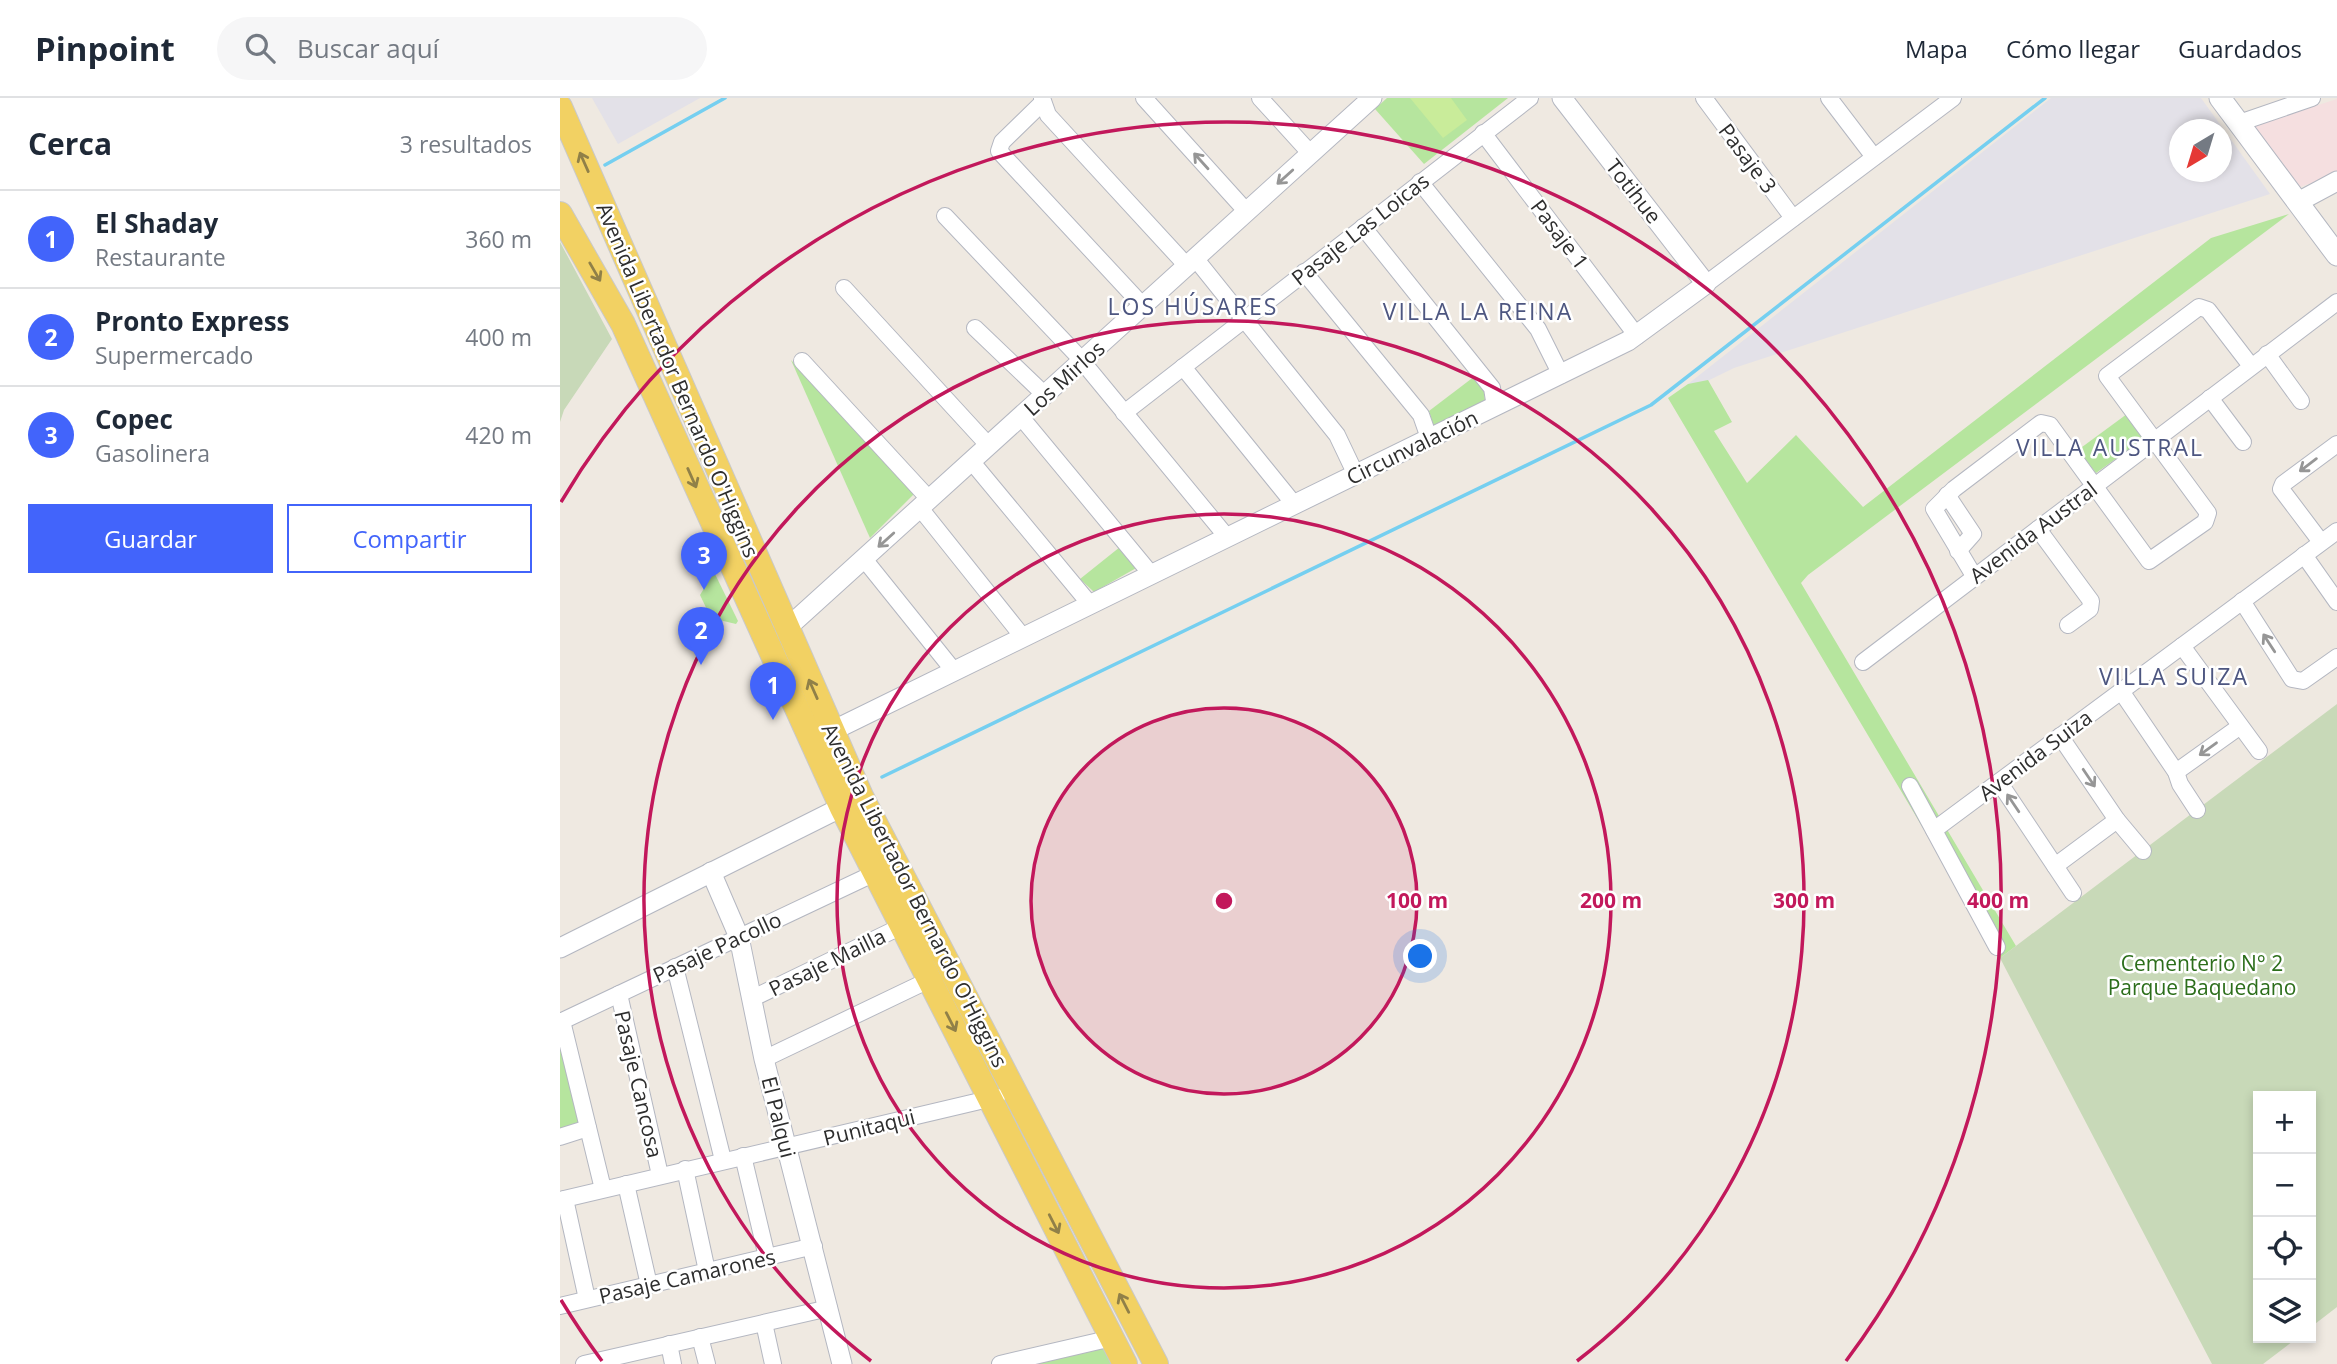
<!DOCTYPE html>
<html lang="es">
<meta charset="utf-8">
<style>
:root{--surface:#fff;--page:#f6f6f7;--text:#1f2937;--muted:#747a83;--line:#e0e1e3;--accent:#4264fb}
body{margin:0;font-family:"Open Sans",sans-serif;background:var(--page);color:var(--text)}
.controls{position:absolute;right:21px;bottom:21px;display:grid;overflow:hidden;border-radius:0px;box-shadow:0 4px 10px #0003}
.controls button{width:63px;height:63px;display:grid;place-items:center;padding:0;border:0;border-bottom:2px solid var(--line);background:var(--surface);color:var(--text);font:35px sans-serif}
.compass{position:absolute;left:1609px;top:21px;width:63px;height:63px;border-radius:50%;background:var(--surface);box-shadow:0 4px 10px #0003;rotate:218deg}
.you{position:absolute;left:861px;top:859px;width:24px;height:24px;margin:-18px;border:5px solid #fff;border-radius:50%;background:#1a73e8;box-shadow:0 0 0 10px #1a73e833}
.badge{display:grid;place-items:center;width:46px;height:46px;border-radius:50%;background:var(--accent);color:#fff;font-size:23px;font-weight:700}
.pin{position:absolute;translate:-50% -58px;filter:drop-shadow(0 2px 4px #0008)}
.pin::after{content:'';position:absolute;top:37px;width:24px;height:21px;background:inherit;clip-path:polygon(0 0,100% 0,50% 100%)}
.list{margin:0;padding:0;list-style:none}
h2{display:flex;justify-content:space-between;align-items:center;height:91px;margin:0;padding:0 28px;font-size:30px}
h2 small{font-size:23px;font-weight:400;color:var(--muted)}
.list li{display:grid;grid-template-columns:46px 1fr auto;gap:21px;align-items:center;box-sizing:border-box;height:98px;padding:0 28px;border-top:2px solid var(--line)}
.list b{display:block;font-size:26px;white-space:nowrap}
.list p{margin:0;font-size:23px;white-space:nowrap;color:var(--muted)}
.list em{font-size:23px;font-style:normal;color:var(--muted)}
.actions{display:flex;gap:14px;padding:21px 28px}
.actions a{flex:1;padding:16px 0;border:2px solid var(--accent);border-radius:0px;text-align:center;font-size:24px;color:var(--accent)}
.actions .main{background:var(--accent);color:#fff}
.icon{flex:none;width:38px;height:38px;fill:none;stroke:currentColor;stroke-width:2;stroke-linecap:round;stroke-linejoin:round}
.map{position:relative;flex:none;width:1777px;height:1266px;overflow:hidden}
header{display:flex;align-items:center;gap:42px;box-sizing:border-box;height:98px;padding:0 35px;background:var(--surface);border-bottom:2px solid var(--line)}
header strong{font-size:33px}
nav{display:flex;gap:38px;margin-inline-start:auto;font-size:24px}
.search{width:490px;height:63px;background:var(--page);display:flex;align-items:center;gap:18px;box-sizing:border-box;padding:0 24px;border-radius:38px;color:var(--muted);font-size:26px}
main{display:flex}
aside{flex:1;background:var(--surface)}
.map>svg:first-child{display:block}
</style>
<header>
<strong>Pinpoint</strong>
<div class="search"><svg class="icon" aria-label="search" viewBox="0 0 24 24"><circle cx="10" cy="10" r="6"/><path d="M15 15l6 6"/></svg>Buscar aquí</div>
<nav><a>Mapa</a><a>Cómo llegar</a><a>Guardados</a></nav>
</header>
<main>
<aside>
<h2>Cerca<small>3 resultados</small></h2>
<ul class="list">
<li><span class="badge">1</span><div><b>El Shaday</b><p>Restaurante</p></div><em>360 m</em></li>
<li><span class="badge">2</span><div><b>Pronto Express</b><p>Supermercado</p></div><em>400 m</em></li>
<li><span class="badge">3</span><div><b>Copec</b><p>Gasolinera</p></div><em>420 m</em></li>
</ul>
<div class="actions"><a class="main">Guardar</a><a>Compartir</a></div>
</aside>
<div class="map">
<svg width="1777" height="1266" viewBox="0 0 1777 1266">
<rect width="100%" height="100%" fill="#efe9e1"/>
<g fill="#e3e1e8" fill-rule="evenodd">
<polygon points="32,0 140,0 58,46"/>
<path d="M 1491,0 L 1641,0 L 1710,96 L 1174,270 L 1131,291 L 1128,286 ZM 1619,32 L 1661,32 L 1661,74 L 1619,74 Z"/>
</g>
<polygon fill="#f5dfe0" points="1777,1 1777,76 1737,90 1691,29"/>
<g fill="#b6e59e">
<polygon points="827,0 948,0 864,66 815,11"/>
<polygon points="1729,116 1248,477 1241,485 1456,848 1440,860 1108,300 1128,286 1148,282 1172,324 1154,333 1187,385 1236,337 1303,409 1651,140"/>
<polygon points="231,262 355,395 310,440"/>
<polygon points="915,278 924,293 925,302 874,329 869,313"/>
<polygon points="1567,316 1585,340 1536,375 1518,352"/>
<polygon points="560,449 578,469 534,494 520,481"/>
<polygon points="154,474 178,523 176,526 151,520 140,497"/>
<polygon points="0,933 24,1026 0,1033"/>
<polygon points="543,1244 553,1266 451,1266"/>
</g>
<g fill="#c8d9b8">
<polygon points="0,144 52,241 4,312 0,324"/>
<polygon points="1777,606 1777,1209 1751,1229 1751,998 1698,998 1698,1240 1737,1240 1703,1266 1652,1266 1440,860"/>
</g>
<polygon fill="#c9ec9a" points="850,0 891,0 907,22 883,40"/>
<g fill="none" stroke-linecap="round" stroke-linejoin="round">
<g stroke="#75cff0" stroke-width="3.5">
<polyline points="45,67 165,0"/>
<polyline points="322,679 1091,307 1485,0"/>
</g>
<g stroke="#b4b7c1" stroke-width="18">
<g id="minor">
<polyline points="482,0 488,17 627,168"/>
<polyline points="584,0 687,114"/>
<polyline points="700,0 751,56"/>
<polyline points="1144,0 1233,120"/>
<polyline points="1269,0 1314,59"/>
<polyline points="481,6 442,44 439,53 583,208"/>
<polyline points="1679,25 1752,0"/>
<polyline points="923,35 1077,238"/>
<polyline points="860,84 978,231 1001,277"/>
<polyline points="385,118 517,257 667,439"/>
<polyline points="803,129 932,290 935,309"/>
<polyline points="635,160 777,337 796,377"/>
<polyline points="744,174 861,317 869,340"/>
<polyline points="1146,186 1393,0"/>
<polyline points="284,190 429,348"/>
<polyline points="415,230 485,297"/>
<polyline points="1707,256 1741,303"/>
<polyline points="242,263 370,402"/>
<polyline points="623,269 734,406"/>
<polyline points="1650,300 1683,344"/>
<polyline points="564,315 970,0"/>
<polyline points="461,319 591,476"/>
<polyline points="412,364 529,505"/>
<polyline points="1387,397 1413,436 1398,453"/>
<polyline points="360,410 463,539"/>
<polyline points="1478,431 1531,503 1530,511 1508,527"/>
<polyline points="1761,444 1721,391 1723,386 1777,346"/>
<polyline points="1744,457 1777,504"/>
<polyline points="304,461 394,573"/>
<polyline points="1414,478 1374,411 1394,391 1481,325 1490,327 1589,463 1645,424 1648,415 1547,278 1639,209 1648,212 1691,268"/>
<polyline points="1682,503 1732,581 1743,583 1777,559"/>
<polyline points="1622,548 1699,653"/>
<polyline points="1303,564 1777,204"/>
<polyline points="1561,593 1616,674 1620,686 1637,712"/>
<polyline points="1500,638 1557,722 1583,753"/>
<polyline points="1616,674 1679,629"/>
<polyline points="1439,684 1513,795"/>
<polyline points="1350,688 1437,849"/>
<polyline points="1374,732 1777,433"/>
<polyline points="1495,768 1557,722"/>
<polyline points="115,869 163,1062"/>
<polyline points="59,896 100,1077"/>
<polyline points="193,900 342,828"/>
<polyline points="2,923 43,1091"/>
<polyline points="0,924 315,775"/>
<polyline points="204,961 369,882"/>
<polyline points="0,1039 28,1030"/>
<polyline points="183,1058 207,1159"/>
<polyline points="125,1071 147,1173"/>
<polyline points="66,1086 89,1187"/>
<polyline points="5,1101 27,1201"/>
<polyline points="0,1102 437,999"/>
<polyline points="0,1208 254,1148"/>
<polyline points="204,1225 213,1266"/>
<polyline points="140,1239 147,1266"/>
<polyline points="109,1246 113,1266"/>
<polyline points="24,1266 269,1210"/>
<polyline points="440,1266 552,1240"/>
</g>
</g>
<g stroke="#b4b7c1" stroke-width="21">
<g id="tertiary">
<polyline points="1738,104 1777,83"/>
<polyline points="226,531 812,0"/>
<polyline points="272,633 1068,243 1146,186 1002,0"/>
<polyline points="151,774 179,839 204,961 282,1266"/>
<polyline points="0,850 294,703"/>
</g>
</g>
<g stroke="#b4b7c1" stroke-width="23">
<polyline id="secondary" points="1660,0 1777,157"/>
</g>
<g stroke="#c9c9c9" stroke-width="26">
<g id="primary">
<polyline points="0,9 301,698 596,1266"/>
<polyline points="0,116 63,226 282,710 565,1266"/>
</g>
</g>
<use href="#minor" stroke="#fff" stroke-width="16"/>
<use href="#tertiary" stroke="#fff" stroke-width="19"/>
<use href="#secondary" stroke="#fff" stroke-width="21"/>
<use href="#primary" stroke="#f2d163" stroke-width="24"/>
</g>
<defs><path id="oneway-shaft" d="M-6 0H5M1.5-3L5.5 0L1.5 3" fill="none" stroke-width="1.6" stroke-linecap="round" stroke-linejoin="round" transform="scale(1.75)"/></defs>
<g stroke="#969696">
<use href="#oneway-shaft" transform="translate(641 63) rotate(-132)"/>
<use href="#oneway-shaft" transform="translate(725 79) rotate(138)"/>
<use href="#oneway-shaft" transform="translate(1748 367) rotate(143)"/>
<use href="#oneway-shaft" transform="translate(326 442) rotate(138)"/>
<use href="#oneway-shaft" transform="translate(1709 545) rotate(-123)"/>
<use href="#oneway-shaft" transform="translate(1648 651) rotate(144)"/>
<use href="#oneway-shaft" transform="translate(1529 680) rotate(56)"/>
<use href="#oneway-shaft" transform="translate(1453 705) rotate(-124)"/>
</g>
<g stroke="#908048">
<use href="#oneway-shaft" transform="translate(24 64) rotate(-114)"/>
<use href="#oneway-shaft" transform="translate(35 174) rotate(60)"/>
<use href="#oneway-shaft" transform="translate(132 380) rotate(66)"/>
<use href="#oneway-shaft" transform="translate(253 591) rotate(-114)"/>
<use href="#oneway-shaft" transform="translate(391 924) rotate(63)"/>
<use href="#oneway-shaft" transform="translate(494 1126) rotate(63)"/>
<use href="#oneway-shaft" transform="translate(564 1205) rotate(-117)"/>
</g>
<circle cx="664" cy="803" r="193" fill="#c2185b" fill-opacity=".12"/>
<g fill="none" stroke="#c2185b" stroke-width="3.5">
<circle cx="664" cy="803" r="193"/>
<circle cx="664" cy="803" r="387"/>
<path d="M311 1263A580 580 0 1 1 1017 1263"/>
<path d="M42 1263A774 774 0 0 1 1 1202M1 404A774 774 0 1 1 1286 1263"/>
</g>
<g text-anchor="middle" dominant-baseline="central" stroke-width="5" stroke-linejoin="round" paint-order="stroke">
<g font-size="21" fill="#2e2e2e" stroke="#fff">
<text transform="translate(1188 60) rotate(53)">Pasaje 3</text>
<text transform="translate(1074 93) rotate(52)">Totihue</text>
<text transform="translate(800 131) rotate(-38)">Pasaje Las Loicas</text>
<text transform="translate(1000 136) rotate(53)">Pasaje 1</text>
<text transform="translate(504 280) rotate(-42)">Los Mirlos</text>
<text transform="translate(118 282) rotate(67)">Avenida Libertador Bernardo O'Higgins</text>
<text transform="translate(852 349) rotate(-26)">Circunvalación</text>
<text transform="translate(1473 434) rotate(-37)">Avenida Austral</text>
<text transform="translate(1475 657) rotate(-37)">Avenida Suiza</text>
<text transform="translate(355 797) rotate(63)">Avenida Libertador Bernardo O'Higgins</text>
<text transform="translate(157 849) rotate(-25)">Pasaje Pacollo</text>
<text transform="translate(267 864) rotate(-26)">Pasaje Mailla</text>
<text transform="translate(79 986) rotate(77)">Pasaje Cancosa</text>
<text transform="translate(219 1019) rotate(76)">El Palqui</text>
<text transform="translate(309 1029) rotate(-14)">Punitaqui</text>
<text transform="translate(127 1178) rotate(-13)">Pasaje Camarones</text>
</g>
<g font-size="21" fill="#2c6e1b" stroke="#fff">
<text x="1642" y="865">Cementerio N° 2<tspan x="1642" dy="24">Parque Baquedano</tspan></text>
</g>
<g font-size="23" letter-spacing="2" fill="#4d5680" stroke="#fff">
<text x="633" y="208">LOS HÚSARES</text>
<text x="918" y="213">VILLA LA REINA</text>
<text x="1550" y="349">VILLA AUSTRAL</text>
<text x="1614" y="578">VILLA SUIZA</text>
</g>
</g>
<circle cx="664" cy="803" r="10" fill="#c2185b" stroke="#fff" stroke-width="3.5"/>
<g font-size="21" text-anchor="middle" font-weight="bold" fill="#c2185b" stroke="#fff" stroke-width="5" stroke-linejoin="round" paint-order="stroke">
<text x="857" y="810">100 m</text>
<text x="1051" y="810">200 m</text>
<text x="1244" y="810">300 m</text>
<text x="1438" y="810">400 m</text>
</g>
</svg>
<div class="controls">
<button>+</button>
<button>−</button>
<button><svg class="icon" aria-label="locate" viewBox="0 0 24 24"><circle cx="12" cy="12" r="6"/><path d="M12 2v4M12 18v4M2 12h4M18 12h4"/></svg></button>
<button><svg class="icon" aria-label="layers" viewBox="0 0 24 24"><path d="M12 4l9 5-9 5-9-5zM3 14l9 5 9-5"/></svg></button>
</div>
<svg class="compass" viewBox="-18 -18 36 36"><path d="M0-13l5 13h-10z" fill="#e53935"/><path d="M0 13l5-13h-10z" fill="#747a83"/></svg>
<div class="you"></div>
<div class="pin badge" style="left:213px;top:622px">1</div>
<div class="pin badge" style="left:141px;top:567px">2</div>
<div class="pin badge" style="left:144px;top:492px">3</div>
</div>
</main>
